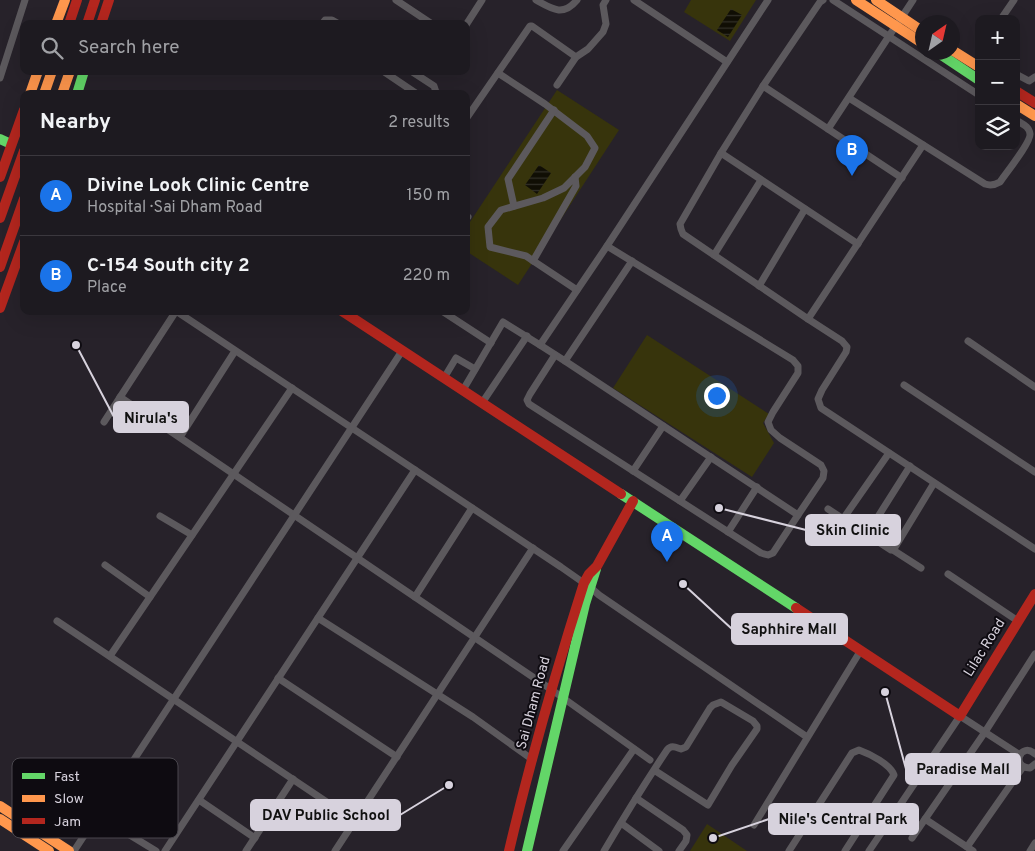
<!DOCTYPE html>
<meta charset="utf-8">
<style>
:root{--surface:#1d1a20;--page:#252329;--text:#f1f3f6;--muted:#a0a1a5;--line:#3b383e;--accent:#1a73e8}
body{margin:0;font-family:Overpass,sans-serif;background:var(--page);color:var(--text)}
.controls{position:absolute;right:15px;top:15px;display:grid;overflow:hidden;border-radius:10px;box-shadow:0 5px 20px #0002}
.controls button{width:45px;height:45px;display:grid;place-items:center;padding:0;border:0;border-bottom:1px solid var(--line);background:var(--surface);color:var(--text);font:25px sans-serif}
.compass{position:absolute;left:915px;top:15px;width:45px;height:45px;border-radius:50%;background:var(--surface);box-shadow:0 5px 20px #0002;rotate:34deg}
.you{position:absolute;left:716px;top:395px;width:18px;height:18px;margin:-12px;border:4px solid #fff;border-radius:50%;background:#1a73e8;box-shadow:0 0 0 8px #1a73e833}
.badge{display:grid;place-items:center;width:32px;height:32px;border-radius:50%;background:var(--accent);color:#fff;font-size:16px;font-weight:700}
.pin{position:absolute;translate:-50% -41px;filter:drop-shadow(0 1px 2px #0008)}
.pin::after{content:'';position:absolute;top:26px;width:18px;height:15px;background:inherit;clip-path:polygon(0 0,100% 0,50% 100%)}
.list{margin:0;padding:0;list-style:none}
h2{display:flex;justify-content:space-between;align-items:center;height:65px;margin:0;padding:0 20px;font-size:21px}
h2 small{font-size:16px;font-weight:400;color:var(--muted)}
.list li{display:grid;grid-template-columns:32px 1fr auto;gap:15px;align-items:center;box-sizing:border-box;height:80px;padding:0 20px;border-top:1px solid var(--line)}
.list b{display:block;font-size:19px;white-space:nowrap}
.list p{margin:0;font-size:16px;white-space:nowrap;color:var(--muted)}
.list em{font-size:16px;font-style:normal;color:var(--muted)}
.icon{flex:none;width:28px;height:28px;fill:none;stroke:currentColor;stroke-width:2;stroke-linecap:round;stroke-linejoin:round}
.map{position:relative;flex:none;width:1035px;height:851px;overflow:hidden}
.search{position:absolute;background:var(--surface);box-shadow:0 5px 20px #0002;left:20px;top:20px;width:450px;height:55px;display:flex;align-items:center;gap:12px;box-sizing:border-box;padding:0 18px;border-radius:10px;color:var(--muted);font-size:19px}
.panel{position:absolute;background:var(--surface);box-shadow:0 5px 20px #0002;left:20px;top:90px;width:450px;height:225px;border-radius:10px}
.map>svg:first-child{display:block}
</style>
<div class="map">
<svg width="1035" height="851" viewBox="0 0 1035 851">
<defs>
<pattern id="water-rules" width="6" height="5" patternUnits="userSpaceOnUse" patternTransform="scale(1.25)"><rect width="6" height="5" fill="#100e04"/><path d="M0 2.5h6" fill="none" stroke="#323028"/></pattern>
</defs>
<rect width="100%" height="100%" fill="#27222a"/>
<g fill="#37340c">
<polygon points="691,0 756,0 730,41 684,12"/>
<polygon points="557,90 619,130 518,285 466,251 466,228"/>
<polygon points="647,335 769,414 763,423 774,443 752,477 613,388"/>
<polygon points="707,824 747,851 690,851"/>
</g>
<g fill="url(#water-rules)">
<polygon points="731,9 742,15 728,37 717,30"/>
<polygon points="539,165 551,173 537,194 525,185"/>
</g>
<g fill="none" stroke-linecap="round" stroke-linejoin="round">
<g stroke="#5c595d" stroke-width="7">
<polyline points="396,0 432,24"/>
<path d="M 536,0 C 552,9 563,17 577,0"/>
<polyline points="634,0 727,62"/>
<polyline points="823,0 820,2 763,86 721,153 680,224 681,229 683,234 808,319 842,341 847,347 846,352 822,390 818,399 821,408 1035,549"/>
<polyline points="833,0 979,95"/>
<polyline points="1001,19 1014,0"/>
<polyline points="322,24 325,20 332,20 339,24"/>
<polyline points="466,25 482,0"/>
<polyline points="896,26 913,0"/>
<polyline points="383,71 417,94"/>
<polyline points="411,71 434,86 436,92 439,94"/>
<polyline points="498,73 545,104 587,136 595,148 585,167 564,188 543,198 501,210 488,227 490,247 526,256 577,290"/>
<polyline points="1016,74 1029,81 1035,77"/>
<polyline points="0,78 25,0"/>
<polyline points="557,85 576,57 588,49 603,32 606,24 603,5 606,0"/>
<polyline points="763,86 902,178"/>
<path d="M 849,98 L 985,184 C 991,186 995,185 1000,182 C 1006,173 1031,142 1030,134 C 1029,126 1022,124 1016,120"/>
<polyline points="466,119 530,26 532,26 576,57"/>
<polyline points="828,129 893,30"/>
<polyline points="721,153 858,244"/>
<polyline points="514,206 508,179 554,110"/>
<polyline points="466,216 468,217"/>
<polyline points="607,246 793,360 798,366 798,373 773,412 768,422 771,430 780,438 821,465 824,471 823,478 798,515"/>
<polyline points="714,255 761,180"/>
<polyline points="533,261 576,186 575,177"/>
<polyline points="632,261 565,361 540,345 607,246 768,0"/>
<polyline points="759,286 805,209"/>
<polyline points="176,311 561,567 591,588 599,595 807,737"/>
<polyline points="442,311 491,343"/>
<polyline points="808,319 923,145"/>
<polyline points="968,341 1035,387"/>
<polyline points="555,355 530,394 527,400 529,404 761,553 768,555 773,553 798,515 565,361"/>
<polyline points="444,378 456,358 475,369"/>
<polyline points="904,385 1035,472"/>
<polyline points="463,390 503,322 540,345"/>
<polyline points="120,397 552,690 650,760"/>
<polyline points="482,403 527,336"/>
<polyline points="104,422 176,311"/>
<polyline points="180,437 235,351"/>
<polyline points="633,471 663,426"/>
<polyline points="680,501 711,457"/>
<polyline points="828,509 891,550 894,549 934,483"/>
<polyline points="160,516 192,535"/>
<polyline points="843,519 889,453"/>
<polyline points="728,532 757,487"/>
<polyline points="867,534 910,466"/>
<polyline points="893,550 921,568"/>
<polyline points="105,565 150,597"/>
<polyline points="948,574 1018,621"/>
<polyline points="415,597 472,508"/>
<polyline points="318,618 473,717 533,760"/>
<polyline points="57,621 355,821"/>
<polyline points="110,656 292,388"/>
<polyline points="278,678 397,757"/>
<path d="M 1035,754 C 1021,741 1010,767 1030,768 L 1035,764"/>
<polyline points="636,798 683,830 687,835 686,841 679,851"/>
<polyline points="199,800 255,838"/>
<polyline points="97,815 156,851"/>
<polyline points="925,819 973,851"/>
<polyline points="621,823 659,851"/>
<polyline points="754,825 861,650"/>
<polyline points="912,838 985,732 1035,654"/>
<polyline points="967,847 1023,767"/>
<polyline points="74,851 402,351"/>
<polyline points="165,851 415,470"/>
<polyline points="246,851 293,779"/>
<polyline points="335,851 533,548"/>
<polyline points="563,851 634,749"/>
<path d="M 604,851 C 624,817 645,783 667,750 C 671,745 675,747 681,749 L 686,747 L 710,708 L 713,705 L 721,702 L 753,721 L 757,726 L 757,729 L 732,765 L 708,805 L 654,770"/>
<path d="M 789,851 L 852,753 L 859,750 C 870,754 890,764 894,775 L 845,851"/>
<polyline points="869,851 960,716 1020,755"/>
<polyline points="1030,851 1035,843"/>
</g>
<g stroke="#63d668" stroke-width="10">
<polyline points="937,52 979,80"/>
<polyline points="77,94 84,71"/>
<polyline points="0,139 11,144"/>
<polyline points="621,494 796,608"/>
<polyline points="527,851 585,604 596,569"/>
</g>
<g stroke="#ff974d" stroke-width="10">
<polyline points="856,0 922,43"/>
<polyline points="876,0 922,31"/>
<polyline points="56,24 65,0"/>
<polyline points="952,50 979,67"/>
<polyline points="30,94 38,71"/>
<polyline points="44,94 52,71"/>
<polyline points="62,94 70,71"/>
<polyline points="1016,104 1035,116"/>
<polyline points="0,806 69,851"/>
<polyline points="0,819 49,851"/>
</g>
<g stroke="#b3261e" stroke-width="10">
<polyline points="69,24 77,0"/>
<polyline points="87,24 95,0"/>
<polyline points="101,24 109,0"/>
<polyline points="1016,91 1035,103"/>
<polyline points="0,177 24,110"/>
<polyline points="0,218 24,151"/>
<polyline points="0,267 24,199"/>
<polyline points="0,308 24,242"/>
<polyline points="342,311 621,494"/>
<polyline points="796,608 960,716 1035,594"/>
<path d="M 509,851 C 530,761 556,671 584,583 L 589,574 L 597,566 L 633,501"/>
</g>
</g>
<g text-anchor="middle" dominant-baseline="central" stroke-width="4" stroke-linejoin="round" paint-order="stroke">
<g font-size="14" fill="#d7d2dd" stroke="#0e0b11">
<text transform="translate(985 648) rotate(-58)">Lilac Road</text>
<text transform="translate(534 703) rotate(-75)">Sai Dham Road</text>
</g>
</g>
<rect x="12" y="758" width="166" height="80" rx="8" fill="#0e0b11" stroke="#4a474e" stroke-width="1"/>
<rect x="22" y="773" width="23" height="6" fill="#63d668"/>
<rect x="22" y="795" width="23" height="7" fill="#ff974d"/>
<rect x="22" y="818" width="23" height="6" fill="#b3261e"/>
<g font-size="14" fill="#d7d2dd">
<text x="54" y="781">Fast</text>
<text x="54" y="803">Slow</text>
<text x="54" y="826">Jam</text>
</g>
<path fill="none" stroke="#d7d2dd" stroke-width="2" d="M76 345L114 417M719 508L806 530M683 584L732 629M885 692L906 769M449 785L400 815M713 838L769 819"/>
<g fill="#d7d2dd" stroke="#0e0b11" stroke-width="2">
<circle cx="76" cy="345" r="5"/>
<circle cx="719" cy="508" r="5"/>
<circle cx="683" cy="584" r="5"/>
<circle cx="885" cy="692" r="5"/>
<circle cx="449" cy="785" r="5"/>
<circle cx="713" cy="838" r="5"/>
</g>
<g fill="#d7d2dd" stroke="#d7d2dd" stroke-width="2">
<rect x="114" y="402" width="74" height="30" rx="5"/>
<rect x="806" y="515" width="94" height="30" rx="5"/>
<rect x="732" y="614" width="115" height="30" rx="5"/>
<rect x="906" y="754" width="114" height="30" rx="5"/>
<rect x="251" y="800" width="149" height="30" rx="5"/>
<rect x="769" y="804" width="149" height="30" rx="5"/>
</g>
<g font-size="15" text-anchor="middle" font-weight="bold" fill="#111">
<text x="151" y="423">Nirula's</text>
<text x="853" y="535">Skin Clinic</text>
<text x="789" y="634">Saphhire Mall</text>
<text x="963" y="774">Paradise Mall</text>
<text x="326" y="820">DAV Public School</text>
<text x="843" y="824">Nile's Central Park</text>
</g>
</svg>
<div class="controls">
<button>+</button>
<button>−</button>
<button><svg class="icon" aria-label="layers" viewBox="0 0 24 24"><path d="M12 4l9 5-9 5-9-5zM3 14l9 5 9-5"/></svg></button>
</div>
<svg class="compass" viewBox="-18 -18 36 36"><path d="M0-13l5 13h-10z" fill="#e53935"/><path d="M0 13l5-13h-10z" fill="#a0a1a5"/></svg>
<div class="you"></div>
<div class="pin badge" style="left:667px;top:562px">A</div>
<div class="pin badge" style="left:852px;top:176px">B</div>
<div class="search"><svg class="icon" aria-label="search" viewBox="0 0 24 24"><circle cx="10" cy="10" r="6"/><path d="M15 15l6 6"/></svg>Search here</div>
<section class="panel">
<h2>Nearby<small>2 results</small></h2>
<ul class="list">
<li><span class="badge">A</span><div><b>Divine Look Clinic Centre</b><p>Hospital · Sai Dham Road</p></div><em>150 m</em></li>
<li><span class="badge">B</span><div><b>C-154 South city 2</b><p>Place</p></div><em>220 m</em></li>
</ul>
</section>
</div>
